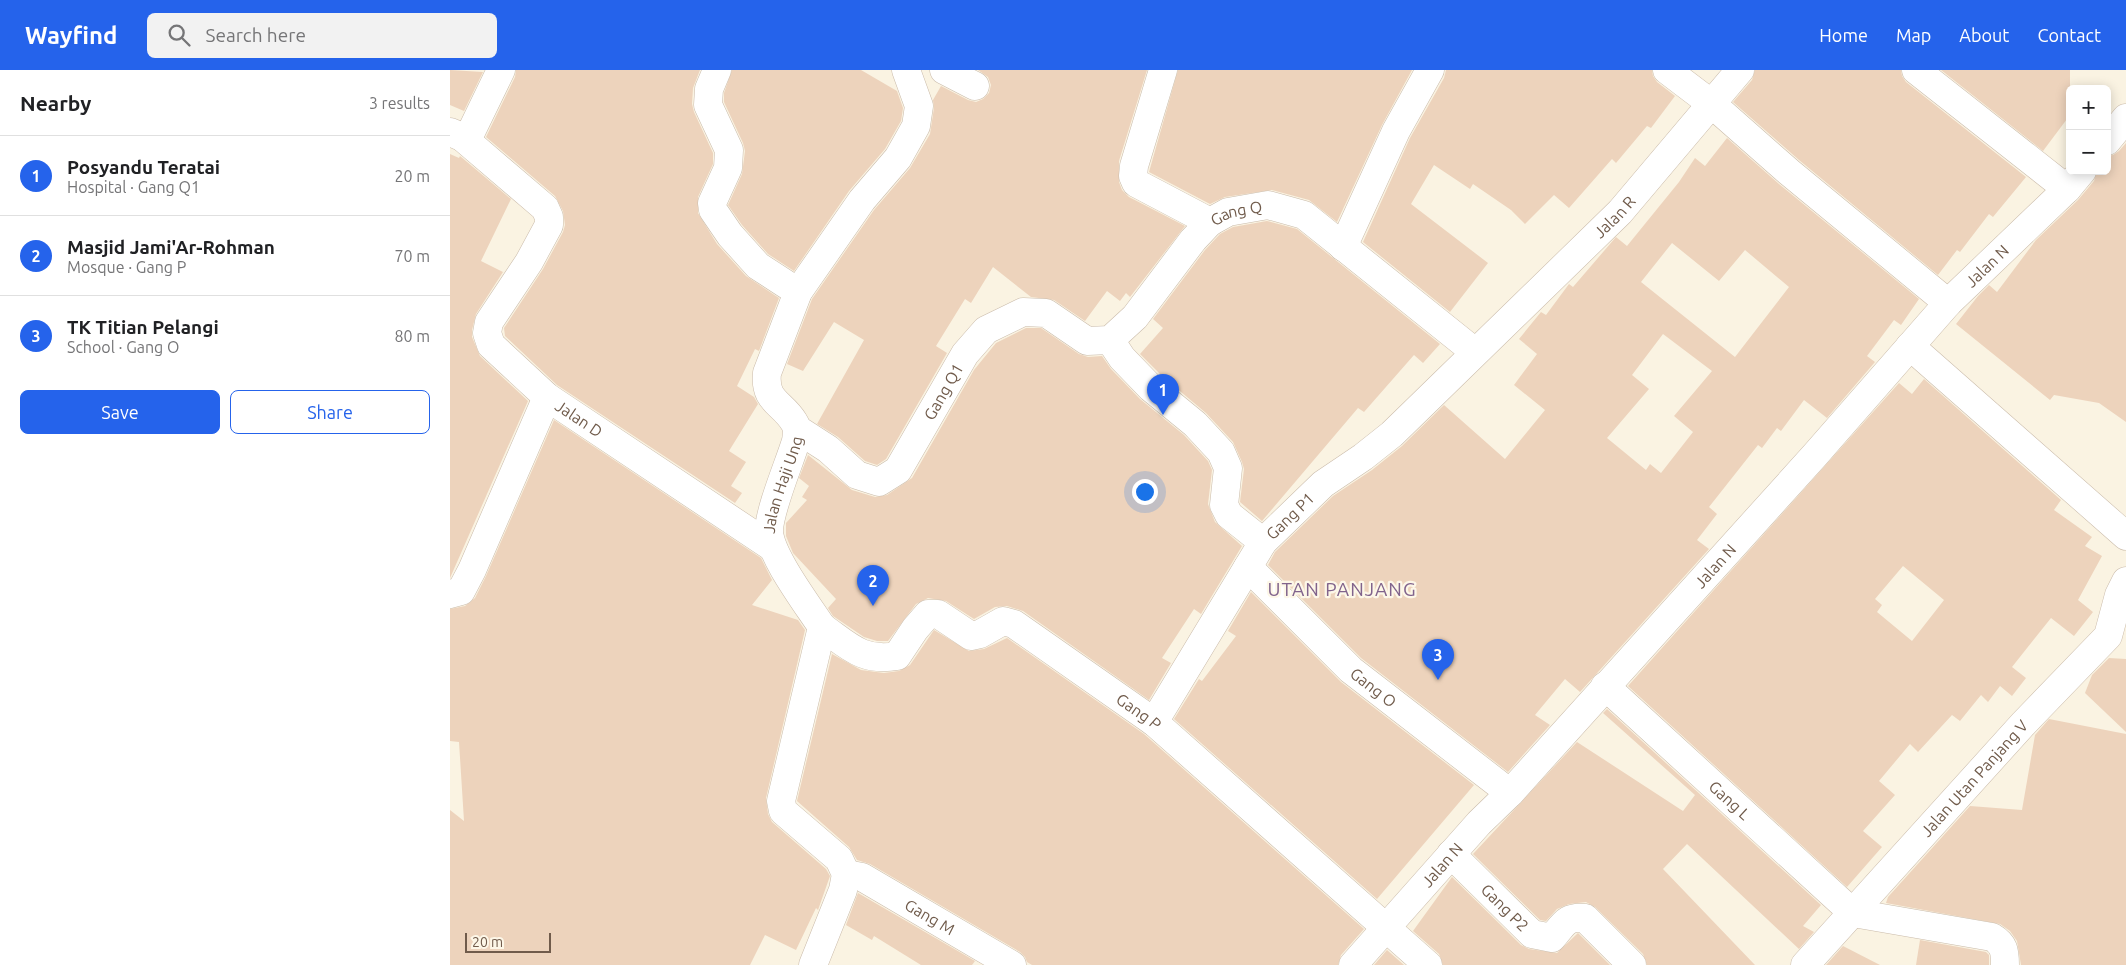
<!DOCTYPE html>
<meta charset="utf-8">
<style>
:root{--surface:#fff;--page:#f2f2f2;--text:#202124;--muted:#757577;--line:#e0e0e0;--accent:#2563eb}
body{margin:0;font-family:Ubuntu,sans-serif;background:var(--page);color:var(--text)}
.controls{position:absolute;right:15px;top:15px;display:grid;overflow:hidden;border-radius:8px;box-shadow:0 2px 12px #0003}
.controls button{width:45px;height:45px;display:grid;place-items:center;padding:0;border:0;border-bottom:1px solid var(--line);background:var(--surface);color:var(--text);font:25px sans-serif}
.scale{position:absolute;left:15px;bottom:12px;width:86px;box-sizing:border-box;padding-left:5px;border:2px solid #705b4b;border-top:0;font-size:14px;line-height:18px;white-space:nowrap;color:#705b4b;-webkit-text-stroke:4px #fdf7e8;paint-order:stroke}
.you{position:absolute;left:694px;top:421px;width:18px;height:18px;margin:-12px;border:4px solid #fff;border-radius:50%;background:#1a73e8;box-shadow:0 0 0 8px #1a73e833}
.badge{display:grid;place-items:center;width:32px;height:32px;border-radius:50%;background:var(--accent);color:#fff;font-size:16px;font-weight:700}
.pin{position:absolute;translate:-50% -41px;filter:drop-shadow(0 1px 2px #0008)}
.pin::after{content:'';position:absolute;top:26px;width:18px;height:15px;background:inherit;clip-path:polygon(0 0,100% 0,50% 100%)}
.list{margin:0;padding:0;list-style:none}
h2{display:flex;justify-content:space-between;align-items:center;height:65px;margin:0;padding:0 20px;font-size:21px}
h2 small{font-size:16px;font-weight:400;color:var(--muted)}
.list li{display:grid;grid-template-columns:32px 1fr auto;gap:15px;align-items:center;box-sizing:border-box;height:80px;padding:0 20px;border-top:1px solid var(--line)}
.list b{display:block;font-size:19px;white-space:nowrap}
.list p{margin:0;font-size:16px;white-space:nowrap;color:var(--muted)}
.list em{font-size:16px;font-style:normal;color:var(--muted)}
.actions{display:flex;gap:10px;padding:15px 20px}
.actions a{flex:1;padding:11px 0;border:1px solid var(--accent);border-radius:8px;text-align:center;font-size:18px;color:var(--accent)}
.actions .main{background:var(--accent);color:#fff}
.icon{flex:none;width:28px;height:28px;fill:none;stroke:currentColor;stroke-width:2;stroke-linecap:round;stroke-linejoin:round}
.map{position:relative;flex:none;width:1676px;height:895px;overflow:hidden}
header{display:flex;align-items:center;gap:30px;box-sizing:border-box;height:70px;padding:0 25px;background:var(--accent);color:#fff}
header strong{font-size:24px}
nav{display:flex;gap:28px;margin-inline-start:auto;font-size:18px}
.search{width:350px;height:45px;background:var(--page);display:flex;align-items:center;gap:12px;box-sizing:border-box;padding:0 18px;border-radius:8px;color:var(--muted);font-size:19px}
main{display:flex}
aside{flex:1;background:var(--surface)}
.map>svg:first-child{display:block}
</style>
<header>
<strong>Wayfind</strong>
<div class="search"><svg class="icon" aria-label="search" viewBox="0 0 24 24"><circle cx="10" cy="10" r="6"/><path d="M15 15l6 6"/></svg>Search here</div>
<nav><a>Home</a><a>Map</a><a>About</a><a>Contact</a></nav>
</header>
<main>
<aside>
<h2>Nearby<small>3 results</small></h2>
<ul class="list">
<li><span class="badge">1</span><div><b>Posyandu Teratai</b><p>Hospital · Gang Q1</p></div><em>20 m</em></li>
<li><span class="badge">2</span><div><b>Masjid Jami'Ar-Rohman</b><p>Mosque · Gang P</p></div><em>70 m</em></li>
<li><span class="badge">3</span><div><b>TK Titian Pelangi</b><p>School · Gang O</p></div><em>80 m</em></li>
</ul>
<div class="actions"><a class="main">Save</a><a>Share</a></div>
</aside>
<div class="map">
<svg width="1676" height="895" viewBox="0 0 1676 895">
<rect width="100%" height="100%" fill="#faf3e2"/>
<g fill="#edd3bc" fill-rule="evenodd">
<polygon points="0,0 33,2 14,41 0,35"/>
<polygon points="66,0 250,0 243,18 242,34 244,42 263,83 263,94 248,127 248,143 267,174 296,206 329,228 309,281 305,279 287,316 304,327 308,334 279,381 296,392 281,416 292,423 285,433 107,315 55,266 54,258 93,199 113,162 115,155 113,141 105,126 36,67 65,7"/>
<polygon points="282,0 411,0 447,21 453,38 451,51 435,79 399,121 344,201 318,184 292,155 278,135 292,104 295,81 293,73 274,32 274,23"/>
<polygon points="528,0 697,0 669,91 669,112 672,120 679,127 735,156 680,227 676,223 670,231 657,221 635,251 604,230 581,227 543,197 521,233 515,229 486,276 497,283 436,389 427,395 415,391 388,367 367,354 414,270 384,252 353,301 337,294 362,229 424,140 460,98 480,64 484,38 483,30 491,16 518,30 526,32 533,29 539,23 541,15 538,7"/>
<polygon points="728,0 962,0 932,55 887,152 859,130 822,120 775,127 760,134 699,102"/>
<polygon points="996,0 1202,0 1203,6 1207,12 1225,26 1201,58 1197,56 1166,93 1162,89 1119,138 1104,125 1075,154 1061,140 1023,114 1020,119 984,95 961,134 1038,193 1000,242 913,172 960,68 994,8"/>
<polygon points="1305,0 1451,0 1452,6 1456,12 1576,107 1543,147 1539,144 1510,182 1507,180 1488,205 1349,90 1283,32 1302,10"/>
<polygon points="1491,0 1620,0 1620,45 1593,81"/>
<path d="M 1277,68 L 1329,114 L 1469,229 L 1451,255 L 1444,250 L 1417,286 L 1425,292 L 1377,348 L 1354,330 L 1331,361 L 1327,358 L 1312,378 L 1308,375 L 1259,437 L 1267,444 L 1247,470 L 1259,479 L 1130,622 L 1115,609 L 1085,645 L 1100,655 L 1058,702 L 911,588 L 818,495 L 825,482 L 883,426 L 922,400 L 952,376 L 994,335 L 1055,389 L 1095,340 L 1064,315 L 1087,284 L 1069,269 L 1091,242 L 1096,245 L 1119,214 L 1123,217 L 1166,167 L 1177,176 L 1229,112 L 1245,88 L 1255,96 ZM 1222,173 L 1269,211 L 1295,180 L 1339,217 L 1285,287 L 1191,212 ZM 1213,264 L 1262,301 L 1224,346 L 1243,362 L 1211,403 L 1200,394 L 1196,400 L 1157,368 L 1199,319 L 1182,305 Z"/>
<polygon points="1676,73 1676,352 1649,333 1604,325 1600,330 1506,254 1528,226 1539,215 1547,222 1586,170 1628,130 1644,111 1647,101 1657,101 1657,86 1663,85 1669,81"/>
<polygon points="0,84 9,88 10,86 61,129 31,191 53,202 26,244 22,260 22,267 30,286 78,331 0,508"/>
<polygon points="817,151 847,159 990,274 973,293 964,285 914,342 908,338 812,451 790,432 794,399 792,392 783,372 756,343 712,306 690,284 713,258 703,249 755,180 770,164 783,157"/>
<polygon points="576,258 591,258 629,284 638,287 652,286 661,299 690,329 734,365 758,391 762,400 758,434 765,452 792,476 751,544 744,539 712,588 721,593 699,630 573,541 557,536 545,537 524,549 496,531 478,528 466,534 438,571 427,571 414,567 383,546 378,538 386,529 343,483 336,466 336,453 357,430 352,427 359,416 349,408 358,385 402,420 425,427 437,425 462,408 524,300 546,273"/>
<path d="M 1474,309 L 1611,430 L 1604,440 L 1642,467 L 1635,476 L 1652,486 L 1628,530 L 1643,542 L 1624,566 L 1601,548 L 1562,597 L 1576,608 L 1562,626 L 1550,616 L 1538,632 L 1531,625 L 1510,651 L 1502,645 L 1468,682 L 1460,674 L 1429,711 L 1445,725 L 1413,761 L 1432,777 L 1397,817 L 1178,616 L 1449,313 L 1462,324 ZM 1453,496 L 1494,530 L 1462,571 L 1427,542 L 1432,535 L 1425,529 Z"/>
<polygon points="104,350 311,488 322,510 302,535 348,550 355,560 316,728 318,744 322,752 376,799 380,806 368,840 366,838 346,880 315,865 300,895 0,895 0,740 14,751 9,672 0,671 0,539 15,536 25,528 36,506"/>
<polygon points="801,522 891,612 1024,715 927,829 724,649 749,609 752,611 786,566 778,561"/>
<polygon points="484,560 519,581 534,579 557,568 694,664 914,859 891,885 888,895 582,895 577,892 575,887 570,882 420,794 407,790 399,777 347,731 382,584 411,600 434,603 449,601 460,595"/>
<polygon points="1659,588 1676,589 1676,662 1635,623 1642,605"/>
<polygon points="1157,639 1371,835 1353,856 1364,862 1349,879 1237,774 1213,799 1305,895 1197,895 1193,884 1145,837 1136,832 1119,834 1107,839 1096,851 1090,850 1023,784 1127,672 1233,741 1245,725 1153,643"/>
<polygon points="1599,649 1676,664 1676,895 1571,895 1567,871 1560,861 1550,854 1436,833 1438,827 1520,736 1572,740 1585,665"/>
<polygon points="1002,807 1071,875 1079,879 1107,883 1128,863 1160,895 993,895 989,884 963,861"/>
<polygon points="408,823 525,891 522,895 471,895 424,866 422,870 396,855"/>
<polygon points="1470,870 1536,882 1539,885 1539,895 1466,895"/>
<polygon points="1393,876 1430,895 1376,895"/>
<polygon points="937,880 954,895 924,895"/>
</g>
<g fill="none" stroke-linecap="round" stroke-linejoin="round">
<g stroke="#cabbaa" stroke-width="29">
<g id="street">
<polyline points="267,0 259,19 258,35 279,80 278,98 262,133 263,140 280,165 308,196 348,222"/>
<polyline points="494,0 525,16"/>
<path id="s1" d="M 713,0 L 684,96 L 683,106 L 686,113 L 760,152 L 778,142 L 818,135 L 854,145 L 1025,282"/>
<polyline points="1217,0 1263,35 1339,102 1498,233"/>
<polyline points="1466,0 1617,119"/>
<polyline points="0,62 12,67 20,64 51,0"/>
<path id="s2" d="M 12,67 L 95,138 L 99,147 L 99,155 L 79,192 L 39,252 L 37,263 L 41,275 L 97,327 L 322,477"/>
<polyline points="1657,71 1676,48"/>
<polyline points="893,177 946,61 980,0"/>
<polyline points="660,270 672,288 701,318 745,354 771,382 778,398 774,435 779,445 813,472"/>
<polyline points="1460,276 1676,466"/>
<path id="s3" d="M 347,359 L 378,379 L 407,405 L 429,412 L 448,400 L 515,284 L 536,260 L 573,242 L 596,243 L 637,271 L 660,270 L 685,247 L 743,170 L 760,152"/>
<path id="s4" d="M 798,497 L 901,600 L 1060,723"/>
<polyline points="0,524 11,521 22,500 97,327"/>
<path id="s5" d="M 372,557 C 399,576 412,592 447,586 L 465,559 L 478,544 L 488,544 L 521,566 L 530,564 L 553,551 L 564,554 L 704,652 L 978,895"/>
<path id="s6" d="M 1155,616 L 1403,843 L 1542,867 C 1554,874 1555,881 1555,895"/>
<path id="s7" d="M 704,652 L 813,472 L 873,414 L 913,387 L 942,364 L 1170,142 L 1290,0"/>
<path id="s8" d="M 1001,784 L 1082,864 L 1102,868 C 1114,854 1116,846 1135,848 L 1182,895"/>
<path id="s9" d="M 396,804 L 412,807 L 562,895"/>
<path id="s10" d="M 363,895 L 393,820 L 396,804 L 389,789 L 333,741 L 331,731 L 372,557 C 357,534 319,484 319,460 C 320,438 339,394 346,371 C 347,365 348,358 344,352 C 332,332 314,332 317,303 L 348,222 L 412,130 L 448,88 L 466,56 L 469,36 L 456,0"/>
<path id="s11" d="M 903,895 L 1029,753 L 1060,723 L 1365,385 L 1498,233 L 1617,119 L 1632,101"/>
<path id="s12" d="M 1355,895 L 1574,653 L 1658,566 L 1669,525 L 1676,511"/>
</g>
</g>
<use href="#street" stroke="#fff" stroke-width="28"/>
</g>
<g text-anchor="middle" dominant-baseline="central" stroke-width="4.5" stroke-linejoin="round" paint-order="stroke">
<g font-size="16" fill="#705b4b" stroke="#fdf7e8">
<text stroke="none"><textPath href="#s1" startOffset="230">Gang Q</textPath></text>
<text stroke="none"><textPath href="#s7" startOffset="690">Jalan R</textPath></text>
<text stroke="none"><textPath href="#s11" startOffset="944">Jalan N</textPath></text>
<text stroke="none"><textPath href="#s3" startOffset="212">Gang Q1</textPath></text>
<text stroke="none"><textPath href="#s2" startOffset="380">Jalan D</textPath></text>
<text stroke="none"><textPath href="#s10" startOffset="535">Jalan Haji Ung</textPath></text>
<text stroke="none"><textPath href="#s7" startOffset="248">Gang P1</textPath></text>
<text stroke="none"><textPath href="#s11" startOffset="539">Jalan N</textPath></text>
<text stroke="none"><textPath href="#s4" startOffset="174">Gang O</textPath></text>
<text stroke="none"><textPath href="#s5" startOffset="385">Gang P</textPath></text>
<text stroke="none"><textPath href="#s12" startOffset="252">Jalan Utan Panjang V</textPath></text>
<text stroke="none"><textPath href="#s6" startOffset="169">Gang L</textPath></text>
<text stroke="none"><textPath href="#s11" startOffset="134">Jalan N</textPath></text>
<text stroke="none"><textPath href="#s8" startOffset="76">Gang P2</textPath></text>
<text stroke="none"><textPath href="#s9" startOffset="95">Gang M</textPath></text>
</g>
<g font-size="19" letter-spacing="1" fill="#81638c" stroke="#fdf7e8">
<text x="892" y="519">UTAN PANJANG</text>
</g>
</g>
</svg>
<div class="controls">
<button>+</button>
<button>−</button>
</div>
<div class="scale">20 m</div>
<div class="you"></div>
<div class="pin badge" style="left:713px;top:345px">1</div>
<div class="pin badge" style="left:423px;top:536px">2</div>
<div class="pin badge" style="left:988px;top:610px">3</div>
</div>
</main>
